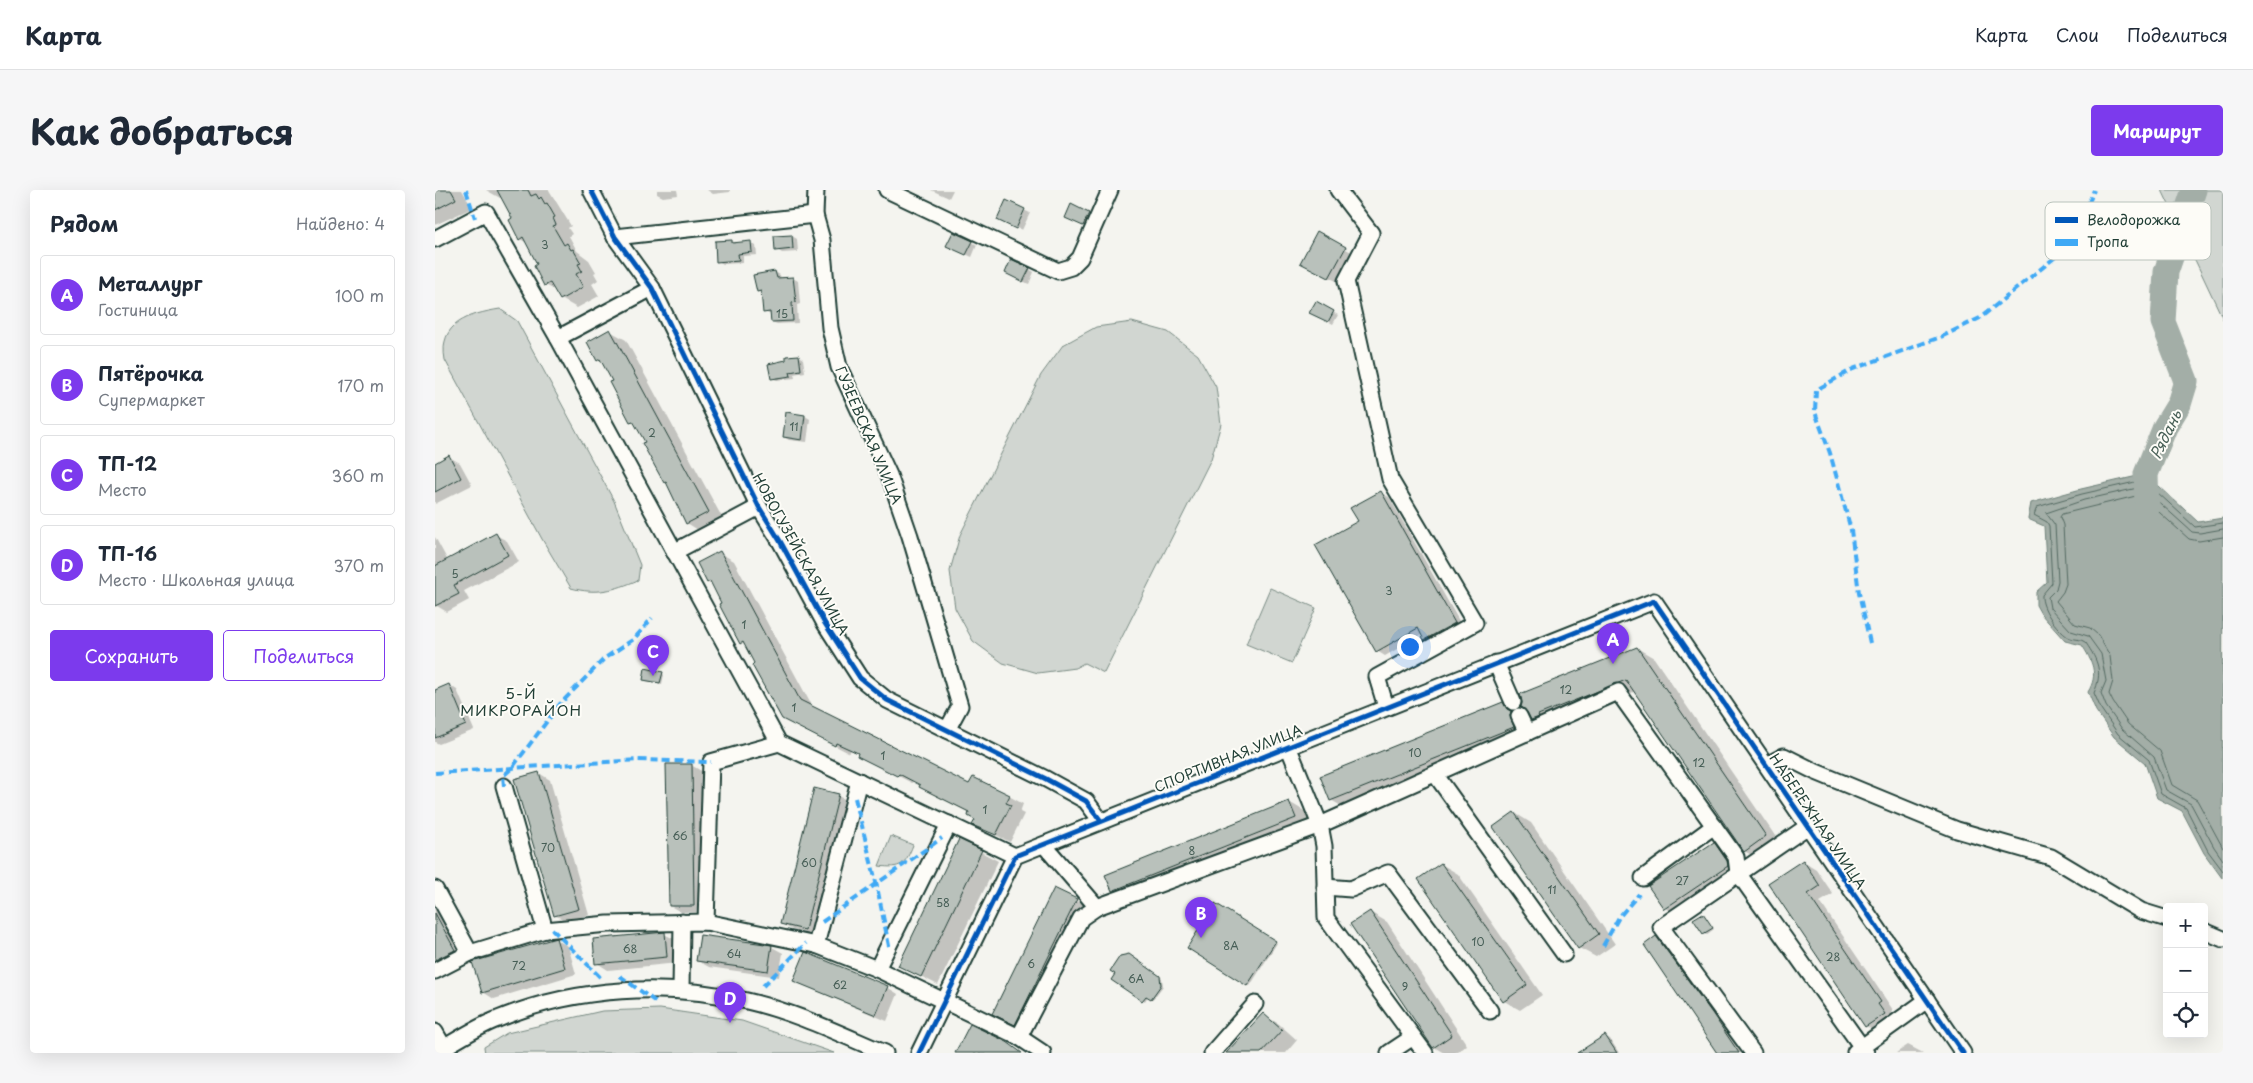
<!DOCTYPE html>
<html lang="ru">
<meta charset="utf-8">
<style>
:root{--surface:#fff;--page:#f6f6f7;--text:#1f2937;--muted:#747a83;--line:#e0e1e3;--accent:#7c3aed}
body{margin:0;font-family:"Playpen Sans",sans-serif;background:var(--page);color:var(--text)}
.controls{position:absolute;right:15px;bottom:15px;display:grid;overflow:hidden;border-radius:5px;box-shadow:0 5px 20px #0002}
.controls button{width:45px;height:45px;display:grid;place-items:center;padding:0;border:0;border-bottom:1px solid var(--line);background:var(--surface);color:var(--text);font:25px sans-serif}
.you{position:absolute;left:974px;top:456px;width:18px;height:18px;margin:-12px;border:4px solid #fff;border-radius:50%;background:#1a73e8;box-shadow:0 0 0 8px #1a73e833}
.badge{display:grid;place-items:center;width:32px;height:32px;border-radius:50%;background:var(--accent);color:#fff;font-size:16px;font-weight:700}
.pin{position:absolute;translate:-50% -41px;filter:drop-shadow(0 1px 2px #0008)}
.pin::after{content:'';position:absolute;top:26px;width:18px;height:15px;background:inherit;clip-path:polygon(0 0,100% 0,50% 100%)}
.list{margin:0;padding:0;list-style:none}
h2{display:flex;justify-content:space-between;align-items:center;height:65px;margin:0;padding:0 20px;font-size:21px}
h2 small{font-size:16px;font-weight:400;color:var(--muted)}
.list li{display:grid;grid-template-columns:32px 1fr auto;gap:15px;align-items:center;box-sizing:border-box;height:80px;margin:0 10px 10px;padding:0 10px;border:1px solid var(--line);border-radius:5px}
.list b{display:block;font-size:19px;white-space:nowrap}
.list p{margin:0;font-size:16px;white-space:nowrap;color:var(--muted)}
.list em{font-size:16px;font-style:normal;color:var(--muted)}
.actions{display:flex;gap:10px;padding:15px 20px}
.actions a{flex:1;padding:11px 0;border:1px solid var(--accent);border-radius:5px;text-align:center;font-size:18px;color:var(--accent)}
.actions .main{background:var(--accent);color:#fff}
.icon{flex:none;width:28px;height:28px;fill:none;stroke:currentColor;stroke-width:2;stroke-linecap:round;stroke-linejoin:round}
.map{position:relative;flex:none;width:1788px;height:863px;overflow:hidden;border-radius:5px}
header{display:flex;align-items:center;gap:30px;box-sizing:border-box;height:70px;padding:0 25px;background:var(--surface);border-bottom:1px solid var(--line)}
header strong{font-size:24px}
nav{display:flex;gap:28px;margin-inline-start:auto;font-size:18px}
.intro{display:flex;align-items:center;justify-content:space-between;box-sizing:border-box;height:120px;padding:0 30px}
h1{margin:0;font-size:35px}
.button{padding:12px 22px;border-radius:5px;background:var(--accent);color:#fff;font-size:18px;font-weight:700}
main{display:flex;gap:30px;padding:0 30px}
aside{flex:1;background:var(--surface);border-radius:5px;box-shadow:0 5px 20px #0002}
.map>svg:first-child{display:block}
</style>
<header>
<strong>Карта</strong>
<nav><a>Карта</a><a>Слои</a><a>Поделиться</a></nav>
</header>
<div class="intro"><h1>Как добраться</h1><a class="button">Маршрут</a></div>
<main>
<aside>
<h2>Рядом<small>Найдено: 4</small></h2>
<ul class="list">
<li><span class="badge">A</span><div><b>Металлург</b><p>Гостиница</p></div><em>100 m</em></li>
<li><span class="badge">B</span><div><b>Пятёрочка</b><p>Супермаркет</p></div><em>170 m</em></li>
<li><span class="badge">C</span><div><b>ТП-12</b><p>Место</p></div><em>360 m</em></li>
<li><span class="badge">D</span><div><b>ТП-16</b><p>Место · Школьная улица</p></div><em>370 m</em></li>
</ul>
<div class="actions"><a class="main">Сохранить</a><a>Поделиться</a></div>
</aside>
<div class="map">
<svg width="1788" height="863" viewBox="0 0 1788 863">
<rect width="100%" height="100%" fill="#f4f4ef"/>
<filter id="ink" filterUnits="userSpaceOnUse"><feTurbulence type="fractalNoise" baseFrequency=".02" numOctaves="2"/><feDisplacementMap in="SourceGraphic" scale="10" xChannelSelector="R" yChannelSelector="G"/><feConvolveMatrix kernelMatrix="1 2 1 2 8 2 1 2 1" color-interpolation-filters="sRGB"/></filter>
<g filter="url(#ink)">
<g fill="#d1d6d1" stroke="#788a82">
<polygon points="1727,0 1788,0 1788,129"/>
<path d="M 65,119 L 82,131 L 179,311 L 205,375 L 203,390 C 180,400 161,405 136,398 L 107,349 L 10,170 C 3,133 34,124 65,119 Z"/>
<polygon points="697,132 733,142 763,165 781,197 786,234 776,269 669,483 649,473 640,478 603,483 568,473 538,451 520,418 515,381 525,345 606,185 628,155 661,137"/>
<polygon points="835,398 881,418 857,473 811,454"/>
<path d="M 456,646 L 478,655 C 470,675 466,679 444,676 Z"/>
<polygon points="225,819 307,831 399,863 50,863 49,857 72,843 167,821"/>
</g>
<path fill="#a3aea7" stroke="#6e8179" d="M 1711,284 L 1763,332 L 1788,328 L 1787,688 L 1769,663 L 1747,621 L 1722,608 L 1710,573 L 1679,547 L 1661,521 L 1653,502 C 1664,484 1657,471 1647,455 L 1630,451 L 1606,424 L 1601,415 L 1601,402 L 1612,392 L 1609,336 L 1593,329 L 1596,313 L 1646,299 Z"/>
<g fill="#0003">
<polygon points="0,0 27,0 37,18 0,35"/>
<polygon points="51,0 114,0 136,36 133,38 137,44 134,46 142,61 154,70 161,82 159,83 163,90 157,94 164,106 142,118 126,109 122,101 110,95 104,75 92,53 85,49 79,29 67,7 65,8"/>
<polygon points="222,0 242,0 243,5 228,7 222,4"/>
<polygon points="272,0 295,0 295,2 278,4"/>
<polygon points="496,0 518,0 514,8"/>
<polygon points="572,12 595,23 587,40 569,32"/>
<polygon points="636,16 659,27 654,38 636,30"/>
<polygon points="883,43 918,63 903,92 873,76"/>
<polygon points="357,46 362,49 363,62 347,63 342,60"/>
<polygon points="297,51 301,54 316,53 321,56 322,65 308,66 308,73 288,74 283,71"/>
<polygon points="537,52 542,55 537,67 518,58"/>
<polygon points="594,79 599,82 594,94 576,86"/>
<polygon points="340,82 345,85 346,89 358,88 363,91 365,114 362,115 363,133 342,134 337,132 337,125 329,122 328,104 323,101"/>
<polygon points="881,113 903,125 898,134 876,122"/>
<polygon points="175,141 191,150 289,331 268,343 252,333 242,315 244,314 235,295 230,293 211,252 201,234 196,231 168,173 163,170"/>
<polygon points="364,166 368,169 370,182 359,184 360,188 342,190 337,188"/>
<polygon points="352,224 370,226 375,229 372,252 354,250 349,247"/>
<polygon points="14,267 25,273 37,295 0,314 0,274"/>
<polygon points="946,303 954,307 1028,438 999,454 990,449 988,444 950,466 942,461 924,332"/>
<polygon points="61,345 72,351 84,372 29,401 34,410 12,422 2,416 0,417 0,347 13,371"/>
<polygon points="285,363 299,371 378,518 535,596 574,606 588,614 585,622 589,624 575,652 539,634 541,629 535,623 499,605 485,597 486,595 478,591 477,593 424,566 424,564 416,560 414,563 349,529 311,456 306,453 278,395 273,392"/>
<polygon points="1202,458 1219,468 1347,656 1326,670 1309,661 1201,501 1119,534 1114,539 1097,529 1093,521"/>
<polygon points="227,483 229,485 227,494 211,491"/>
<polygon points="14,495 22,500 39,540 4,554 0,552 0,501"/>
<polygon points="1068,513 1084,523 1091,536 913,620 896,610"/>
<polygon points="256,575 268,582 270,722 246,722 235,716"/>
<polygon points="104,583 115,590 154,725 131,731 120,725"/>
<polygon points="403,606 415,612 381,746 358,740 346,734"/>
<polygon points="854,612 871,622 877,637 695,710 678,701 672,685"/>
<polygon points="1080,623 1096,633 1180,754 1161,767 1144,758"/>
<polygon points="1279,654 1295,663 1308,681 1246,727 1230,718"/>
<polygon points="546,662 563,671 503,795 464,775"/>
<polygon points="1368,671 1381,679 1398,704 1385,712 1458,820 1456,822 1463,832 1444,844 1431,836 1335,694"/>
<polygon points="1006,674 1023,684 1107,805 1085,820 1069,811"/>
<polygon points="0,710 31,766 0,773"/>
<polygon points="641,710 658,720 597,843 559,823"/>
<polygon points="781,715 842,753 815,796 753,758"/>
<polygon points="935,722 952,732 1032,855 1020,863 1009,863 999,857"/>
<polygon points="1268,725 1279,739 1271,745 1269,743"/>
<polygon points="229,744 241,750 243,773 173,780 162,773"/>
<polygon points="1221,748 1238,757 1313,863 1284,863"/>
<polygon points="121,750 133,756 141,784 59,809 48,802"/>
<polygon points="337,757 348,763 344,787 274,777 263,771"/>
<polygon points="694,766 727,788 728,796 718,809 713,806 710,811 678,789"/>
<polygon points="359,791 452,797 463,804 452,831"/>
<polygon points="828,825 844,834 862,850 851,863 793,863"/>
<polygon points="1170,846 1175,849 1184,863 1145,863"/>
<polygon points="1473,855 1488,863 1461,863"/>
</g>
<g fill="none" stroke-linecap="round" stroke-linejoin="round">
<g stroke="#546a62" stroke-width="1">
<path d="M 1788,333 L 1760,337 L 1709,290 L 1647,304 L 1602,317 L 1599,325 L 1612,332 L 1614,336 L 1617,393 L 1607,405 C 1606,418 1621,439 1633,447 C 1638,450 1646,448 1651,453 C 1663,471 1668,482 1659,503 L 1666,519 L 1683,544 L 1714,570 L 1726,604 L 1751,618 L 1773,661 L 1788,681"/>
<polyline points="1788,339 1765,343 1757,342 1707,297 1649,310 1611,323 1620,335 1623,391 1621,399 1613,407 1615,418 1636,441 1653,446 1666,464 1671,491 1666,503 1671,516 1687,539 1719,567 1731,600 1756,614 1779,657 1788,670"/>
<polyline points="1788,347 1764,351 1754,349 1705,305 1627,324 1625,327 1628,335 1631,394 1628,402 1621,411 1640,434 1655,438 1663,445 1675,466 1678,491 1674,504 1678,512 1693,534 1725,561 1737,595 1762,610 1788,658"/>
</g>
<polyline stroke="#a3aea7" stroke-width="25" points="1712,318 1711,284 1730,237 1744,214 1751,191 1728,132 1731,82 1759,0"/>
</g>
<g fill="#b9c1bb" stroke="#1f3d34">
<polygon points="0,0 16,0 21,9 0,20"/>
<polygon points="62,0 93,0 96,6 101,4 104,9 106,7 110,14 112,13 120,27 118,28 121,35 118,36 129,55 132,53 136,60 138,59 146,73 143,74 147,81 141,84 148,97 125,110 115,93 109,96 99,76 102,74 88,47 84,50 74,30 77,28"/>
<polygon points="571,10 590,19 581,39 562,30"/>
<polygon points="636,14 654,23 648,36 630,28"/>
<polygon points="882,41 911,57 894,88 865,73"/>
<polygon points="518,42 538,51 531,65 511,56"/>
<polygon points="357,45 358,59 340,61 339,46"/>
<polygon points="297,50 297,53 316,51 317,62 303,64 304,70 281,72 280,51"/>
<polygon points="576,69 595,78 588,92 570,83"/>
<polygon points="340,81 342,88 358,87 361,112 357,113 358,131 336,132 335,122 328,123 326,101 322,102 318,85"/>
<polygon points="881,111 899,121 893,132 874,123"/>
<polygon points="175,139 274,322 251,334 231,292 229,293 207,253 210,252 198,231 195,232 174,192 177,191 165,169 162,171 152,152"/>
<polygon points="364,165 366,180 355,182 356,186 336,189 333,174 351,170 351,166"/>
<polygon points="351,222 370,225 367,250 348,247"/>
<polygon points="14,265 26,288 0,302 0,273"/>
<polygon points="946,301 1020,433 989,450 983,438 941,462 880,355 923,331 915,318"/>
<polygon points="61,343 73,365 19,395 24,404 0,416 0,376"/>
<polygon points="285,361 365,510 534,594 538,587 575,605 571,613 576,615 561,645 537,635 540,630 533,626 534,622 484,597 485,595 464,584 462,586 422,566 423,563 401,553 400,556 347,529 317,475 319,473 308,452 305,454 287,420 284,414 286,413 275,391 272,393 262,373"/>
<polygon points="1202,457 1331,646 1309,662 1191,490 1103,525 1104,527 1096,530 1092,522 1086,517 1087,513 1085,504"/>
<polygon points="210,478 228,482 225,493 208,490"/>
<polygon points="14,494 31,535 0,548 0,500"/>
<polygon points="1068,512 1072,519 1076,521 1075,526 1079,537 895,611 885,586"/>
<polygon points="231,574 257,574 259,716 234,716"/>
<polygon points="104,582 144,719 119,726 79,589"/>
<polygon points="379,598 404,604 370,740 345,734"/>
<polygon points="854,611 861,628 677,701 670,685"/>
<polygon points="1079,622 1164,744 1143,759 1058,637"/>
<polygon points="524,649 547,660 486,787 463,776"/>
<polygon points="1279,652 1292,671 1293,676 1229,719 1213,696"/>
<polygon points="1368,670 1385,696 1373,704 1446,812 1443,814 1450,824 1430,837 1333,693"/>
<polygon points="1006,673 1092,795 1068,812 983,689"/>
<polygon points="619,698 642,709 580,835 557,824"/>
<polygon points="780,713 841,751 812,796 752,758"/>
<polygon points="935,721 1017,845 998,858 915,734"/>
<polygon points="0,723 20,760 0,770"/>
<polygon points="1268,723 1278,738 1268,744 1258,729"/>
<polygon points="230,742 232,767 160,774 158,749"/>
<polygon points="265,745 337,755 333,781 261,771"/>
<polygon points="1221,746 1277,823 1304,863 1282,863 1209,755"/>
<polygon points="121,748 130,778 47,803 37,772"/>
<polygon points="370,762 453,796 441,825 358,791"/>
<polygon points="694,764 725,786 726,795 716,809 711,806 707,811 676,790 680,784 675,781 685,766"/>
<polygon points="828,823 847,840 826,863 791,863"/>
<polygon points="535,834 572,852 587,863 520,863"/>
<polygon points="1170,845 1182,863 1142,863"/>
</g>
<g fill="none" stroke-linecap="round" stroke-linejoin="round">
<g stroke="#1f3d34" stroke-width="19">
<g id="minor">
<polyline points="156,0 180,47 217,98 324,317 345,351 389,432 425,488 452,510 611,589 651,611 666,631"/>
<polyline points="381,0 380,25 387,50 395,138 404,177 454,285 475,346 525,516 512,540"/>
<polyline points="452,0 623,81 636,77 645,68 675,0"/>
<polyline points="903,0 936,43 911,91 955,289 1040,433 942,487 951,517"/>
<polyline points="180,47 380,25"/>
<polyline points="0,49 51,22 123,148 344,553 580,666"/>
<polyline points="123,148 217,98"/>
<polyline points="239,362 324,317"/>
<polyline points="1061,473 1078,512"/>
<polyline points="1084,526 1092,543"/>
<polyline points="853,556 885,635 889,656 891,728 990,863"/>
<polyline points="1332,575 1349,566 1381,582 1522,640 1616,667 1706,721 1732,729"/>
<polyline points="1000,584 1129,764"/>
<polyline points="69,596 110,740"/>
<polyline points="609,655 662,717 885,635 1183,502 1301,667 1303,683 1431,863"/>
<polyline points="1208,688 1279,636"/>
<polyline points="890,697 916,699 953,683 1055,821"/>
<polyline points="0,699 35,763"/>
<polyline points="271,732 276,572 344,553"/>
<polyline points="1769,741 1788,749"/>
<polyline points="381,755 424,591"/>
<polyline points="442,779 514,634"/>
<polyline points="0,781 35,763 110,740 173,734 271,732 381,755 442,779 584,847 608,863"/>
<polyline points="246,800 247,732"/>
<polyline points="0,842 12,863"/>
<polyline points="584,847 646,728 662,717"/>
<polyline points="1420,862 1492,810"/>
<path d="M 0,863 C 21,851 41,837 63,829 C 140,797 232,792 312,811 C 360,822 405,844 450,863"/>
<polyline points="484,863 580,666 1219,411 1528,863"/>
<polyline points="777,863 820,814"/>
<polyline points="954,863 978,847"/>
<polyline points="1318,863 1226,737 1373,636"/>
</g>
</g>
<use href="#minor" stroke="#fdfcf7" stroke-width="15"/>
<g stroke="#3fa9f5" stroke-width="4" stroke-dasharray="8 4" stroke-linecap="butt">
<polyline points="31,0 40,28"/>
<polyline points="1435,453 1424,403 1416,340 1395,263 1380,222 1381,200 1418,179 1508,146 1545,128 1628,61 1647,30 1659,0"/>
<polyline points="0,583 202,570 276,572"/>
<polyline points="69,596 68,586 77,578 125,514 170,468 199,449 217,428"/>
<polyline points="420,608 441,692 454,756"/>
<polyline points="387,732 507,648"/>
<polyline points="117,739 165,787"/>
<polyline points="1168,756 1184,727 1204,704"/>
<polyline points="185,786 222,813"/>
<polyline points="328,796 371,753"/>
</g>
<g stroke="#fdfcf7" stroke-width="8">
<g id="cycleway">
<polyline points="156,0 180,47 217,98 324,317 345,351 389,432 425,488 452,510 611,589 651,611 666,631"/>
<polyline points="484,863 580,666 1219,411 1528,863"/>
</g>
</g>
<use href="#cycleway" stroke="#0057b8" stroke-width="5"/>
</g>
</g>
<g text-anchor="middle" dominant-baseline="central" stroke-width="4" stroke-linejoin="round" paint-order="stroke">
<g font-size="11" fill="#465e56">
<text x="110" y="54">3</text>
<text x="347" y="123">15</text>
<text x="359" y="236">11</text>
<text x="217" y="242">2</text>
<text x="20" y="383">5</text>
<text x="954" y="400">3</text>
<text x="309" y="434">1</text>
<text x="1131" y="499">12</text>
<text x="359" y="517">1</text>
<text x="980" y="562">10</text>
<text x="448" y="565">1</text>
<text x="1264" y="572">12</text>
<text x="550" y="619">1</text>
<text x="245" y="645">66</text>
<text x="113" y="657">70</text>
<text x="757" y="660">8</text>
<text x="374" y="672">60</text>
<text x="1247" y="690">27</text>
<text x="1117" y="699">11</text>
<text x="508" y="712">58</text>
<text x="1043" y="751">10</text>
<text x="796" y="755">8А</text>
<text x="195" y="758">68</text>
<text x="299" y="763">64</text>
<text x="1398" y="766">28</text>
<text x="596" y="773">6</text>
<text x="84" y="775">72</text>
<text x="701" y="788">6А</text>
<text x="405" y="794">62</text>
<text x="970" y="796">9</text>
</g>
<g font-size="14" fill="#1f3d34" stroke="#fdfcf7">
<text transform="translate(434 245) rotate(67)">ГУЗЕЕВСКАЯ УЛИЦА</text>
<text transform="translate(366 364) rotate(61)">НОВОГУЗЕЙСКАЯ УЛИЦА</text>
<text transform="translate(793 568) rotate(-22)">СПОРТИВНАЯ УЛИЦА</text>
<text transform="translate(1383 631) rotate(56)">НАБЕРЕЖНАЯ УЛИЦА</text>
</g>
<g font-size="15" font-style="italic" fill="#475f56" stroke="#fdfcf7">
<text transform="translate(1730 244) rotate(-64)">Рядань</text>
</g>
<g font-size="15" letter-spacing="1" fill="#1f3d34" stroke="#fdfcf7">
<text x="86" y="502">5-Й<tspan x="86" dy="17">МИКРОРАЙОН</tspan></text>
</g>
</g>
<rect x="1610" y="12" width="166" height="58" rx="8" fill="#fdfcf7" stroke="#bac3bc" stroke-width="1"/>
<rect x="1620" y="27" width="23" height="6" fill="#0057b8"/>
<rect x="1620" y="49" width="23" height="7" fill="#3fa9f5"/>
<g font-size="14" fill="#1f3d34">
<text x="1652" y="35">Велодорожка</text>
<text x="1652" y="57">Тропа</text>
</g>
</svg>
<div class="controls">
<button>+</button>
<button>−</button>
<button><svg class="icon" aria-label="locate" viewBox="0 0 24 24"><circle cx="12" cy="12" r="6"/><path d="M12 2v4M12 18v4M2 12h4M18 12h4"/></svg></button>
</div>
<div class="you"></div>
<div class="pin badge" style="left:1178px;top:474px">A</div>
<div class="pin badge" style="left:766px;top:748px">B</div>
<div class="pin badge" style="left:218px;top:486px">C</div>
<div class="pin badge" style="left:295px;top:833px">D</div>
</div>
</main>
